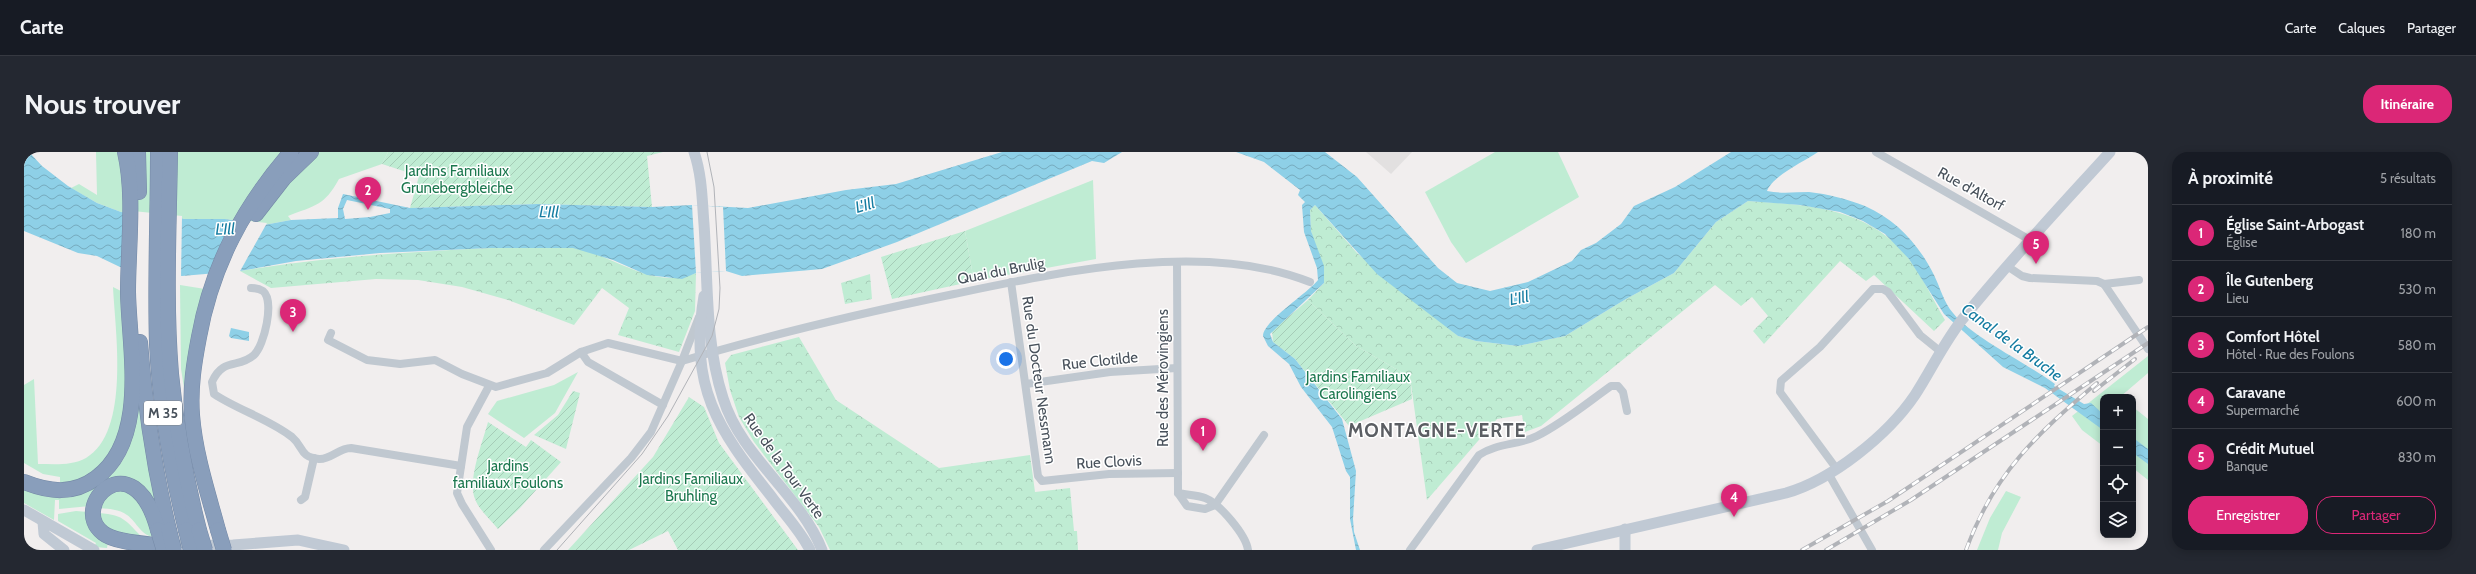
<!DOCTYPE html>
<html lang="fr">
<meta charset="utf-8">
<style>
:root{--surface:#171b24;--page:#242831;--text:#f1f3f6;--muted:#9ea1a6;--line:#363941;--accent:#db2777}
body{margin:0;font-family:Cabin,sans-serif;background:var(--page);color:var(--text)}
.controls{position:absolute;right:12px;bottom:12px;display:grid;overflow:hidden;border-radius:8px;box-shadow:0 2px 10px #0003}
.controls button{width:36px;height:36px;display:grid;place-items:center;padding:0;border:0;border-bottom:1px solid var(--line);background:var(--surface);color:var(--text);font:20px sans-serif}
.you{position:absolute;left:982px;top:207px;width:14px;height:14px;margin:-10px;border:3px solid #fff;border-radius:50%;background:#1a73e8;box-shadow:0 0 0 6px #1a73e833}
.badge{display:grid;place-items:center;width:26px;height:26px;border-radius:50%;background:var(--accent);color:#fff;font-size:13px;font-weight:700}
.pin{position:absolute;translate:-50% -33px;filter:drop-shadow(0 1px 2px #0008)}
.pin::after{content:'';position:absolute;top:21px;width:14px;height:12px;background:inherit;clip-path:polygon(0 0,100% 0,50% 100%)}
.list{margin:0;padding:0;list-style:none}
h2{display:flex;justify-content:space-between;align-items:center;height:52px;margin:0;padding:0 16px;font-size:17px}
h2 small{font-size:13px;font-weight:400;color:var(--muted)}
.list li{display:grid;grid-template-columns:26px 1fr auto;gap:12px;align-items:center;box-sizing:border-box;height:56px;padding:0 16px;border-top:1px solid var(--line)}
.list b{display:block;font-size:15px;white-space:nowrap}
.list p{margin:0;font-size:13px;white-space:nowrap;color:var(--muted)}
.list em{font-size:13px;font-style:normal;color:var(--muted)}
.actions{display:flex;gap:8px;padding:12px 16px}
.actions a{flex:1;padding:9px 0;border:1px solid var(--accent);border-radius:16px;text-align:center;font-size:14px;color:var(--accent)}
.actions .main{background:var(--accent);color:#fff}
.icon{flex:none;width:22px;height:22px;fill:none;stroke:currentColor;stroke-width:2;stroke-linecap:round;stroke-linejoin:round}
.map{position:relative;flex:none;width:2124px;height:398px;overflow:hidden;border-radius:16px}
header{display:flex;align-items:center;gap:24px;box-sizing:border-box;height:56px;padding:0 20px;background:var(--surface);border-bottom:1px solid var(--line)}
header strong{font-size:19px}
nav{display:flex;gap:22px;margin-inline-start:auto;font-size:14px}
.intro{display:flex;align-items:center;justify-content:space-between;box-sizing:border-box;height:96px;padding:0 24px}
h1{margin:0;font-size:28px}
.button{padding:10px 18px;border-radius:16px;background:var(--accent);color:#fff;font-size:14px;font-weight:700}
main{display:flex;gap:24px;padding:0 24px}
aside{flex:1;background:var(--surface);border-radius:16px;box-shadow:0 2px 10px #0003}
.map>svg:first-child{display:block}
</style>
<header>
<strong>Carte</strong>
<nav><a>Carte</a><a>Calques</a><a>Partager</a></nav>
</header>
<div class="intro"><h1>Nous trouver</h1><a class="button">Itinéraire</a></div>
<main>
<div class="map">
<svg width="2124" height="398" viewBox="0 0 2124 398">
<defs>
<pattern id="park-crowns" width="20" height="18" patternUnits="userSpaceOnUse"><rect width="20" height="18" fill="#bfecd3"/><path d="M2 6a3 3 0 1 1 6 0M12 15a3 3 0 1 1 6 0" fill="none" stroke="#a6ccb7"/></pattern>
<pattern id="garden-furrows" width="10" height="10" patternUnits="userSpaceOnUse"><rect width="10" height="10" fill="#bfecd3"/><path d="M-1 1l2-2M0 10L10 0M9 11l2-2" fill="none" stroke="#a6ccb7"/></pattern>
<pattern id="water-waves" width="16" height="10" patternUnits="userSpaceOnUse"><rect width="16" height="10" fill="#8ed0e7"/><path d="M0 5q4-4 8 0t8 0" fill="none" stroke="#76abbe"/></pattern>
</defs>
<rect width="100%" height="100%" fill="#f1eeee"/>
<polygon fill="#e2e0e0" points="1342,0 1388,0 1367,22"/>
<g fill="#bfecd3">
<path d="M 72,0 L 364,0 L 358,12 L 315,27 C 300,54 292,53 264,64 L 267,68 L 240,73 L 201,67 L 161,67 L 97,60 L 73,51 L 47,36 L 55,32 L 73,43 Z"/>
<polygon points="1471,0 1534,0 1555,45 1442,111 1427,90 1401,40"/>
<polygon points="1069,28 1072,107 950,129 941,79"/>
<polygon points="156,133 181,137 163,255 157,217"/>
<path d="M 89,135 L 99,140 L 102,251 L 95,285 L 81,312 L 54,329 L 36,332 L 36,325 L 19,322 L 0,311 L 0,233 L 10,227 L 14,312 C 30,312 48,314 62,306 C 107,280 91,178 89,135 Z"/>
<polygon points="2124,204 2124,221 2096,245 2079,245 2079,294 2058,278 2048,264"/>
<polygon points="554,220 531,261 500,286 464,262 473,249 530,233"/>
<path d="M 112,230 L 133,347 L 129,349 L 103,328 L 66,354 L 35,357 L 35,348 L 31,348 L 30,368 L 0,351 L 0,337 C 10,340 19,345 29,345 C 61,349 96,324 105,294 C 111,274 110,251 112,230 Z"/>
<polygon points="2109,255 2124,267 2124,328 2109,316"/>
<path d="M 95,337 L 111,341 L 132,385 C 118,386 113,370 103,363 C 95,357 85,357 76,356 L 80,345 Z"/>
<polygon points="1982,339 1997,345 1978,381 1974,398 1953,398 1966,366"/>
<polygon points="52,359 64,360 84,390 83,396 70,395 72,391 34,369 34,362"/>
<path d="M 75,361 C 102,363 102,370 120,387 L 102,386 L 78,374 Z"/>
</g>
<g fill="url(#park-crowns)">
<path d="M 1724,49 C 1783,53 1845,55 1885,107 C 1899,125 1909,148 1921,168 L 1910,179 L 1850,123 L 1842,129 L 1816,109 L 1740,192 L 1729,179 L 1744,164 L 1728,145 L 1717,154 L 1691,133 L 1517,274 L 1501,280 L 1498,263 L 1473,267 L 1403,348 L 1386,225 L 1332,194 L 1284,148 L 1300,131 L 1287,79 L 1286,58 L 1291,53 L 1333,101 L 1434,184 L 1452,189 L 1494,194 L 1541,184 L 1602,147 L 1650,121 L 1692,70 Z"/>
<path d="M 467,96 C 492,96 526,92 550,96 C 591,103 629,139 672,121 L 671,159 L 655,200 L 594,183 L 605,156 L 578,136 L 550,173 L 484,148 L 438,135 L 394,128 L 352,127 L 247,136 L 216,119 C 299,105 383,100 467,96 Z"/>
<polygon points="846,122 848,147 821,152 817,131"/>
<polygon points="775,185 812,248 915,316 1006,303 1011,340 1046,336 1050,379 1053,379 1054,398 806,398 795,375 730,290 715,265 706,238 701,211 707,203"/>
</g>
<g fill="url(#garden-furrows)">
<polygon points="364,0 639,0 623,4 628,55 513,52 386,56 395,24 358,12"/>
<polygon points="941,79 950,129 868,147 857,105"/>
<polygon points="1284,148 1332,194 1386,225 1388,247 1325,274 1271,207 1249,190 1248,179"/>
<polygon points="549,239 556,241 542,297 510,283 534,263"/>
<polygon points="665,245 680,255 695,291 774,398 654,398 644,379 605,398 544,398 629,305"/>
<path d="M 464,270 L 502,295 L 507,288 L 537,310 L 496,356 L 474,377 C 466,367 455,358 451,347 C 443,329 459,289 464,270 Z"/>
</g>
<g fill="url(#water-waves)" fill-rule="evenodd">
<path d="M 0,0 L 5,0 L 18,14 L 44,34 L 73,51 L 97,60 L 161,67 L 201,67 L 240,73 L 267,68 L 314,66 L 314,56 L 319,42 L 386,56 L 513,52 L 628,55 L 668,53 L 724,56 L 822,38 L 872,32 L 978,0 L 1098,0 L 1080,11 L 1068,9 L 873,90 L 798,117 L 718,124 L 702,119 L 672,121 L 658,127 L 623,123 L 589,108 L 549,96 L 467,96 L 356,101 L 272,109 L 216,119 L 158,124 L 96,115 L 73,104 L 54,101 L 0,79 ZM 323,48 L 366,57 L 366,61 L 346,65 L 321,67 L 319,57 Z"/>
<path d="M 1212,0 L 1301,0 L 1333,25 L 1414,116 L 1433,131 L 1466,139 L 1504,130 L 1548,109 L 1557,98 L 1572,91 L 1597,72 L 1610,54 L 1651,35 L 1707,0 L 1794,0 C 1781,9 1748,24 1743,39 C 1757,42 1771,40 1785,40 C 1804,42 1823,47 1841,54 C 1873,68 1895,93 1910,123 C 1916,135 1920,151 1929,161 C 1949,186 2003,211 2031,232 L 2030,234 L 2060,252 L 2067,251 L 2079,262 L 2079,278 L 2021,236 L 1979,215 L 1920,162 L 1885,107 L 1861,82 L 1839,69 L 1816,60 L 1776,53 L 1724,49 L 1692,70 L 1650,121 L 1602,147 L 1541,184 L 1494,194 L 1452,189 L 1434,184 L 1353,122 L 1291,53 L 1286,58 L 1287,79 L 1300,114 L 1300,131 L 1246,182 L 1249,190 L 1271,207 L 1318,267 L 1332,319 L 1329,367 L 1330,380 L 1336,398 L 1332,398 L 1326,367 L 1326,325 L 1322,319 L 1308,275 L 1277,235 L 1265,212 L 1244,194 L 1239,184 C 1239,169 1283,142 1294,128 L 1293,116 L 1280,80 L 1278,53 L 1281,50 L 1274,43 L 1276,38 L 1240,10 Z"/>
<polygon points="207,176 225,180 225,189 207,186 205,184"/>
<polygon points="2112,288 2124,297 2124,312 2109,301 2109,290"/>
</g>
<g fill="#f1eeee">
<polygon points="668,53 699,55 702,119 672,121"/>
<polygon points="99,58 158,64 157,125 99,117"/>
<polygon points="210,67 243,71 215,121 186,123"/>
</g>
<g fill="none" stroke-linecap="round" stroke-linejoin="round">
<g stroke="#7489a6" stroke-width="16">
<g id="highway">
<polyline points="114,0 115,40"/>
<path d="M 134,0 C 134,64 131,128 133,192 C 136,255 147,317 162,378"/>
<path d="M 146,0 C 145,74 141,149 147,222 C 152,275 162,327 175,378"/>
<polyline points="232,62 260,26 287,0"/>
<path d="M 116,190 C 121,254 130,316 145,378"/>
<path d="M 0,330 C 25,340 49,343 72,326 C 125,287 105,197 104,140 C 104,96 111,43 101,0"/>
<path d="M 134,378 C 109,286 44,355 79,381 C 91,391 125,392 141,394"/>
<path d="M 194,378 C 184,341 171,302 168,263 C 166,236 170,211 175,185 C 188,113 220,54 267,0"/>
</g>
</g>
<g stroke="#c0c8d0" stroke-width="8">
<polyline points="1852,0 2006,88"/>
<polyline points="1153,110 1154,341 1163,354 1181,357 1191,353"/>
<polyline points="1983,114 1998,124 2006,126 2073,129 2080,132 2124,197"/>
<polyline points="987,130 1014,324 1018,329 1085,322 1154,321"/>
<polyline points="2080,132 2115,128"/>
<path d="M 227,136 C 231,136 236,137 239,139 C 251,149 240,194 230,203 C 215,217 199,205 188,230 L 190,242 C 214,258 245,267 268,285 C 280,295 275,305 295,307 C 306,308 315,296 327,296 L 437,314"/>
<polyline points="307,181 304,188 343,208 376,212 411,208 438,222 472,235 523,221 557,200 584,191 658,209 675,165"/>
<polyline points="557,200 564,210 639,253"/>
<polyline points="1002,232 1086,220 1153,216"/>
<polyline points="465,234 443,275 433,341 438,352 467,398"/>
<polyline points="1812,316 1756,240 1757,229 1796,195 1849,137 1859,137 1864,140 1896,183 1917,200"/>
<polyline points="1804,321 1848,398"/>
<path d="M 1154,341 C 1163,343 1173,343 1181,346 C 1196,352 1222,383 1224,398"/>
<polyline points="277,348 281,345 290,306"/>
<polyline points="1191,353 1240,283"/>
<path d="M 520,398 L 607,306 L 627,280 L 658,209 C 748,182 838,161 930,142 C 1036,120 1182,88 1286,130"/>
<path d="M 1386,398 L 1455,303 C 1473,291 1495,293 1513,284 C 1539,271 1563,251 1587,234 L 1594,234 L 1599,240 L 1603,259"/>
</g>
<g stroke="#c0c9d4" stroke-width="11">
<path d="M 670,0 C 678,23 678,47 680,72 C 684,129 681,191 699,246 C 717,305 776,342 798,398"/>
<path d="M 680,144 C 665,235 693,276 747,344 C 760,362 776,378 786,398"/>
<polyline points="0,358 70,398"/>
<polyline points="19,370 20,382 40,398"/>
<polyline points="141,394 209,393 274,388 320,398"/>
<path d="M 1513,398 L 1762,341 C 1808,328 1864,283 1891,243 C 1908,217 1921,188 1941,164 C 1987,107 2037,54 2086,0"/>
<polyline points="1601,398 1601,377"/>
</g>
<use href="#highway" stroke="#899ebb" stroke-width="15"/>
<polyline stroke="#b1b3b8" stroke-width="1" points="533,398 618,302 644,264 688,184 695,157 696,136 690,35 683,0"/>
<g stroke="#b1b3b8" stroke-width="4">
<g id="rail">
<polyline points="2070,239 2111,207"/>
<polyline points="1778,398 1864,349 2124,175"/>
<polyline points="1802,398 1887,348 2124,191"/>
<path d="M 1942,398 C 1970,321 2013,282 2073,231"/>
</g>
</g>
<use href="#rail" stroke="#fff" stroke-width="2.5" stroke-dasharray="8" stroke-linecap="butt"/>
<g stroke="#7489a6" stroke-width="16" stroke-linecap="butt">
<g id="highway-bridge">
<polyline points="134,378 140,398"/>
<polyline points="145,378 150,398"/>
<polyline points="162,378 167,398"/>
<polyline points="175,378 181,398"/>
<polyline points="194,378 200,398"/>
</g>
</g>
<use href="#highway-bridge" stroke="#899ebb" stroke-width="15"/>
</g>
<g text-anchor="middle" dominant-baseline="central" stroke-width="3" stroke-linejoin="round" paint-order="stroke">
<rect fill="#fff" stroke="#7f858c" stroke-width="1" x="120" y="249" width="38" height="24" rx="3"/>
<g font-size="14" font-weight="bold" fill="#48515b">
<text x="139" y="261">M 35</text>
</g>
<g font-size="15" fill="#1c784f" stroke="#fff">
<text x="433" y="19">Jardins Familiaux<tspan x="433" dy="17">Grunebergbleiche</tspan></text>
<text x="1334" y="225">Jardins Familiaux<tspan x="1334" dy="17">Carolingiens</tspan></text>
<text x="484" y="314">Jardins<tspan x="484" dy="17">familiaux Foulons</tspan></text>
<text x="667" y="327">Jardins Familiaux<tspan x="667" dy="17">Bruhling</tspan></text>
</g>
<g font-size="15" fill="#48515b" stroke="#fff">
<text transform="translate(1947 37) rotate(29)">Rue d'Altorf</text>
<text transform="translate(977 119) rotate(-11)">Quai du Brulig</text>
<text transform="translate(1076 209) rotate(-6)">Rue Clotilde</text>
<text transform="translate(1139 226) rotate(-90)">Rue des Mérovingiens</text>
<text transform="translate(1015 228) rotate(82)">Rue du Docteur Nessmann</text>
<text transform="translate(1085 310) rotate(-3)">Rue Clovis</text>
<text transform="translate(760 314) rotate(54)">Rue de la Tour Verte</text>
</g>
<g font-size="16" font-style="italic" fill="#147ca1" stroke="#fff">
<text transform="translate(841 53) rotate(-16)">L'Ill</text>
<text transform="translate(525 60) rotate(1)">L'Ill</text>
<text transform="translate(201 77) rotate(-2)">L'Ill</text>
<text transform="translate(1495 146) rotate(-11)">L'Ill</text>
<text transform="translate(1988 190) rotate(36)">Canal de la Bruche</text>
</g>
<g font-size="19" font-weight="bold" letter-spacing="1" fill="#5b5e63" stroke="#fff">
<text x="1413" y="278">MONTAGNE-VERTE</text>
</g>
</g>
</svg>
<div class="controls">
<button>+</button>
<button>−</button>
<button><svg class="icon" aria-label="locate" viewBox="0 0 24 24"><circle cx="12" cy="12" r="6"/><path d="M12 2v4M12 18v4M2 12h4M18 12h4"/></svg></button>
<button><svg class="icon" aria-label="layers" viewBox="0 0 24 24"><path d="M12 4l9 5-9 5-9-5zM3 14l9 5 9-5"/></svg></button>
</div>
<div class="you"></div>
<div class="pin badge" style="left:1179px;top:299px">1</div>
<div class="pin badge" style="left:344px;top:58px">2</div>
<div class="pin badge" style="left:269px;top:180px">3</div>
<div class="pin badge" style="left:1710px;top:365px">4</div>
<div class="pin badge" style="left:2012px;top:112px">5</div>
</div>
<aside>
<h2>À proximité<small>5 résultats</small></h2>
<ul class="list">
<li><span class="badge">1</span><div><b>Église Saint-Arbogast</b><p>Église</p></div><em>180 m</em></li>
<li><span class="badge">2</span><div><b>Île Gutenberg</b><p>Lieu</p></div><em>530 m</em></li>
<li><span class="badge">3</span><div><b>Comfort Hôtel</b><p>Hôtel · Rue des Foulons</p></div><em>580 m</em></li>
<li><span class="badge">4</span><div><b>Caravane</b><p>Supermarché</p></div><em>600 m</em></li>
<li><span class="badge">5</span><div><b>Crédit Mutuel</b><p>Banque</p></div><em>830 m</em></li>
</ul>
<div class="actions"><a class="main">Enregistrer</a><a>Partager</a></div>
</aside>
</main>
